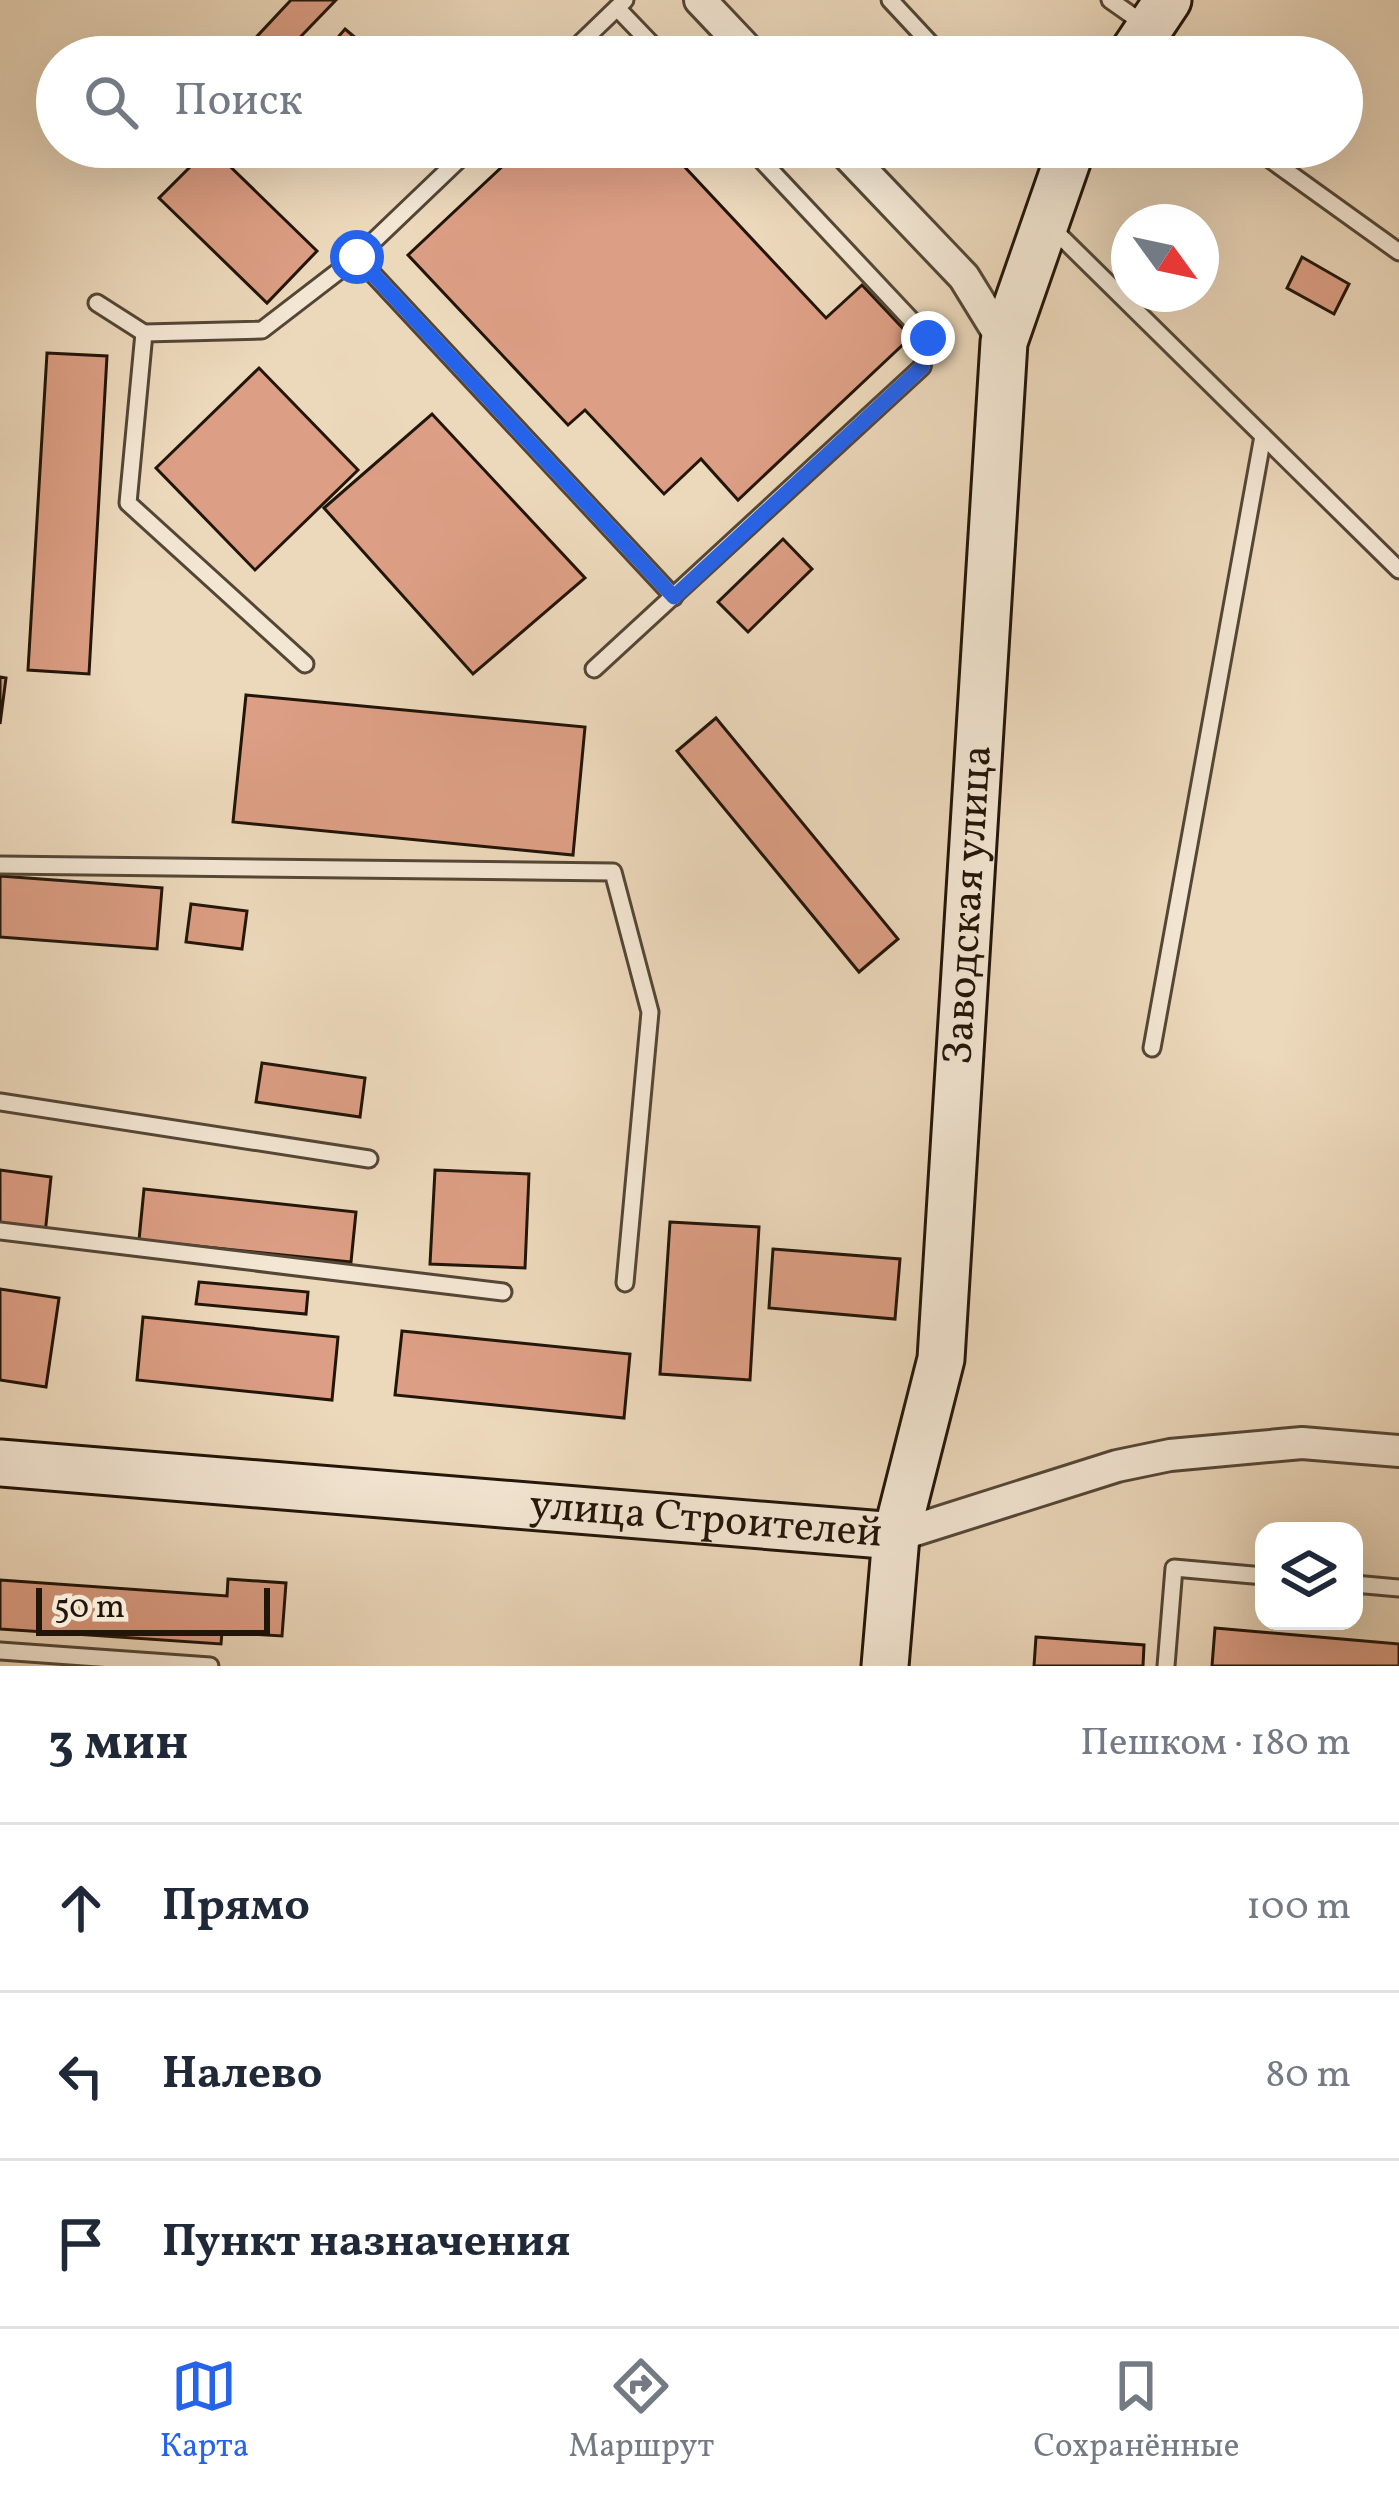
<!DOCTYPE html>
<html lang="ru">
<meta charset="utf-8">
<style>
:root{--surface:#fff;--page:#f2f2f3;--text:#1f2937;--muted:#747a83;--line:#e0e1e3;--accent:#2563eb}
body{margin:0;font-family:Vollkorn,serif;background:var(--page);color:var(--text)}
.controls{position:absolute;right:36px;bottom:36px;display:grid;overflow:hidden;border-radius:24px;box-shadow:0 12px 48px #0002}
.controls button{width:108px;height:108px;display:grid;place-items:center;padding:0;border:0;border-bottom:3px solid var(--line);background:var(--surface);color:var(--text);font:60px sans-serif}
.compass{position:absolute;left:1111px;top:204px;width:108px;height:108px;border-radius:50%;background:var(--surface);box-shadow:0 12px 48px #0002;rotate:123deg}
.scale{position:absolute;left:36px;bottom:30px;width:234px;box-sizing:border-box;padding-left:12px;border:6px solid #221509;border-top:0;font-size:33px;line-height:42px;white-space:nowrap;color:#221509;-webkit-text-stroke:9px #f3e6d3;paint-order:stroke}
.stop{position:absolute;width:36px;height:36px;margin:-27px;border:9px solid #2563eb;border-radius:50%;background:#fff}
.stop.end{background:#2563eb;border-color:#fff;box-shadow:0 3px 12px #0008}
.list{margin:0;padding:0;list-style:none}
h2{display:flex;justify-content:space-between;align-items:center;height:156px;margin:0;padding:0 48px;font-size:51px}
h2 small{font-size:39px;font-weight:400;color:var(--muted)}
.list li{display:grid;grid-template-columns:78px 1fr auto;gap:36px;align-items:center;box-sizing:border-box;height:168px;padding:0 48px;border-top:3px solid var(--line)}
.list b{display:block;font-size:45px;white-space:nowrap}
.list em{font-size:39px;font-style:normal;color:var(--muted)}
.icon{flex:none;width:66px;height:66px;fill:none;stroke:currentColor;stroke-width:2;stroke-linecap:round;stroke-linejoin:round}
.map{position:relative;flex:none;width:1399px;height:1666px;overflow:hidden}
.search{position:absolute;background:var(--surface);box-shadow:0 12px 48px #0002;left:36px;right:36px;top:36px;height:132px;display:flex;align-items:center;gap:30px;box-sizing:border-box;padding:0 42px;border-radius:66px;color:var(--muted);font-size:45px}
.sheet{height:660px;background:var(--surface)}
nav{display:flex;justify-content:space-around;align-items:center;box-sizing:border-box;height:168px;border-top:3px solid var(--line);background:var(--surface);font-size:33px;color:var(--muted)}
nav a{display:grid;justify-items:center;gap:6px}
nav .on{color:var(--accent)}
.map>svg:first-child{display:block}
</style>
<div class="map">
<svg width="1399" height="1666" viewBox="0 0 1399 1666">
<rect width="100%" height="100%" fill="#ecd8bb"/>
<filter id="stains"><feTurbulence type="fractalNoise" baseFrequency=".00167" numOctaves="4"/><feColorMatrix values="0 0 0 0 .2 0 0 0 0 .09 0 0 0 0 .02 0 0 0 .5 -.17"/></filter>
<radialGradient id="worn" r=".72"><stop offset=".6" stop-color="#630" stop-opacity="0"/><stop offset="1" stop-color="#630" stop-opacity=".3"/></radialGradient>
<g fill="#dc9e84" stroke="#221509" stroke-width="3">
<polygon points="291,0 336,0 281,57 256,57 246,48"/>
<polygon points="345,29 378,57 321,57"/>
<polygon points="210,147 317,251 267,303 159,198"/>
<polygon points="523,147 666,147 826,318 862,285 911,337 738,500 701,459 664,494 585,410 568,425 408,255"/>
<polygon points="1302,257 1349,284 1334,314 1287,288"/>
<polygon points="47,353 107,356 89,674 28,670"/>
<polygon points="259,368 358,470 255,570 156,468"/>
<polygon points="432,414 585,578 473,674 324,508"/>
<polygon points="783,539 812,569 748,632 718,602"/>
<polygon points="0,677 6,678 0,724"/>
<polygon points="246,695 585,727 573,855 233,822"/>
<polygon points="716,718 898,939 859,972 677,751"/>
<polygon points="0,876 162,888 157,949 0,937"/>
<polygon points="191,904 247,911 242,949 186,942"/>
<polygon points="262,1063 365,1078 360,1117 256,1102"/>
<polygon points="0,1170 51,1177 45,1234 0,1228"/>
<polygon points="435,1170 529,1174 525,1268 430,1264"/>
<polygon points="144,1189 356,1212 351,1262 139,1240"/>
<polygon points="670,1222 759,1227 750,1380 660,1374"/>
<polygon points="773,1249 900,1259 895,1319 769,1308"/>
<polygon points="199,1282 308,1292 306,1314 196,1304"/>
<polygon points="0,1289 59,1298 46,1387 0,1380"/>
<polygon points="143,1317 338,1337 332,1400 137,1380"/>
<polygon points="402,1331 630,1354 624,1418 395,1395"/>
<polygon points="228,1579 286,1583 282,1636 222,1632 221,1644 0,1629 0,1580 227,1596"/>
<polygon points="1215,1628 1399,1644 1399,1666 1212,1666"/>
<polygon points="1036,1637 1144,1645 1143,1666 1034,1666"/>
</g>
<g fill="none" stroke-linecap="round" stroke-linejoin="round">
<g stroke="#544636" stroke-width="21">
<g id="lane">
<polyline points="890,0 943,57"/>
<polyline points="1110,0 1147,26"/>
<polyline points="617,8 664,57"/>
<polyline points="566,57 625,0"/>
<polyline points="1253,147 1399,252"/>
<polyline points="1051,227 1399,570"/>
<polyline points="357,257 674,597"/>
<polyline points="97,303 144,333 262,330 357,257 472,147"/>
<polyline points="144,333 128,503 305,664"/>
<polyline points="594,669 922,367 928,338 749,147"/>
<polyline points="0,865 613,872 650,1012 625,1283"/>
<polyline points="1152,1048 1263,436"/>
<polyline points="0,1102 369,1159"/>
<polyline points="0,1231 503,1292"/>
<polyline points="1354,1584 1399,1588"/>
<polyline points="0,1651 210,1666"/>
<polyline points="1166,1666 1174,1568 1264,1576"/>
</g>
</g>
<g stroke="#544636" stroke-width="36">
<g id="street">
<polyline points="700,0 754,57"/>
<polyline points="840,147 964,277 1004,342"/>
<polyline points="896,1536 1117,1466 1170,1455 1302,1443 1399,1451"/>
</g>
</g>
<g stroke="#221509" stroke-width="51">
<g id="secondary">
<polyline points="1130,57 1168,0"/>
<path id="s1" d="M 0,1463 L 896,1536"/>
<path id="s2" d="M 885,1666 L 896,1536 L 941,1359 L 1004,342 L 1072,147"/>
</g>
</g>
<use href="#lane" stroke="#f3e6d3" stroke-width="15"/>
<use href="#street" stroke="#f3e6d3" stroke-width="30"/>
<use href="#secondary" stroke="#f3e6d3" stroke-width="45"/>
</g>
<g fill="none" stroke-linecap="round" stroke-linejoin="round">
<polyline stroke="#2563eb" stroke-width="15" points="357,257 674,597 922,367 928,338"/>
</g>
<g text-anchor="middle" dominant-baseline="central" stroke-width="9" stroke-linejoin="round" paint-order="stroke">
<g font-size="42" fill="#221509" stroke="#f3e6d3">
<text stroke="none"><textPath href="#s2" startOffset="768">Заводская улица</textPath></text>
<text stroke="none"><textPath href="#s1" startOffset="708">улица Строителей</textPath></text>
</g>
</g>
<rect width="100%" height="100%" filter="url(#stains)"/>
<rect width="100%" height="100%" fill="url(#worn)"/>
</svg>
<div class="controls">
<button><svg class="icon" aria-label="layers" viewBox="0 0 24 24"><path d="M12 4l9 5-9 5-9-5zM3 14l9 5 9-5"/></svg></button>
</div>
<svg class="compass" viewBox="-18 -18 36 36"><path d="M0-13l5 13h-10z" fill="#e53935"/><path d="M0 13l5-13h-10z" fill="#747a83"/></svg>
<div class="scale">50 m</div>
<div class="stop" style="left:357px;top:257px"></div>
<div class="stop end" style="left:928px;top:338px"></div>
<div class="search"><svg class="icon" aria-label="search" viewBox="0 0 24 24"><circle cx="10" cy="10" r="6"/><path d="M15 15l6 6"/></svg>Поиск</div>
</div>
<section class="sheet">
<h2>3 мин<small>Пешком · 180 m</small></h2>
<ul class="list">
<li><svg class="icon" aria-label="ahead" viewBox="0 0 24 24"><path d="M12 20V5M6 11l6-6 6 6"/></svg><div><b>Прямо</b></div><em>100 m</em></li>
<li><svg class="icon" aria-label="left" viewBox="0 0 24 24"><path d="M17 20v-9H6M10 6l-5 5 5 5"/></svg><div><b>Налево</b></div><em>80 m</em></li>
<li><svg class="icon" aria-label="arrive" viewBox="0 0 24 24"><path d="M6 21V4h12l-3 4 3 4H6"/></svg><div><b>Пункт назначения</b></div></li>
</ul>
</section>
<nav>
<a class="on"><svg class="icon" aria-label="map" viewBox="0 0 24 24"><path d="M3 6l6-2 6 2 6-2v14l-6 2-6-2-6 2zM9 4v14M15 6v14"/></svg>Карта</a>
<a><svg class="icon" aria-label="directions" viewBox="0 0 24 24"><path d="M12 3l9 9-9 9-9-9zM9 14v-3h6M13 9l2 2-2 2"/></svg>Маршрут</a>
<a><svg class="icon" aria-label="saved" viewBox="0 0 24 24"><path d="M7 4h10v16l-5-4-5 4z"/></svg>Сохранённые</a>
</nav>
